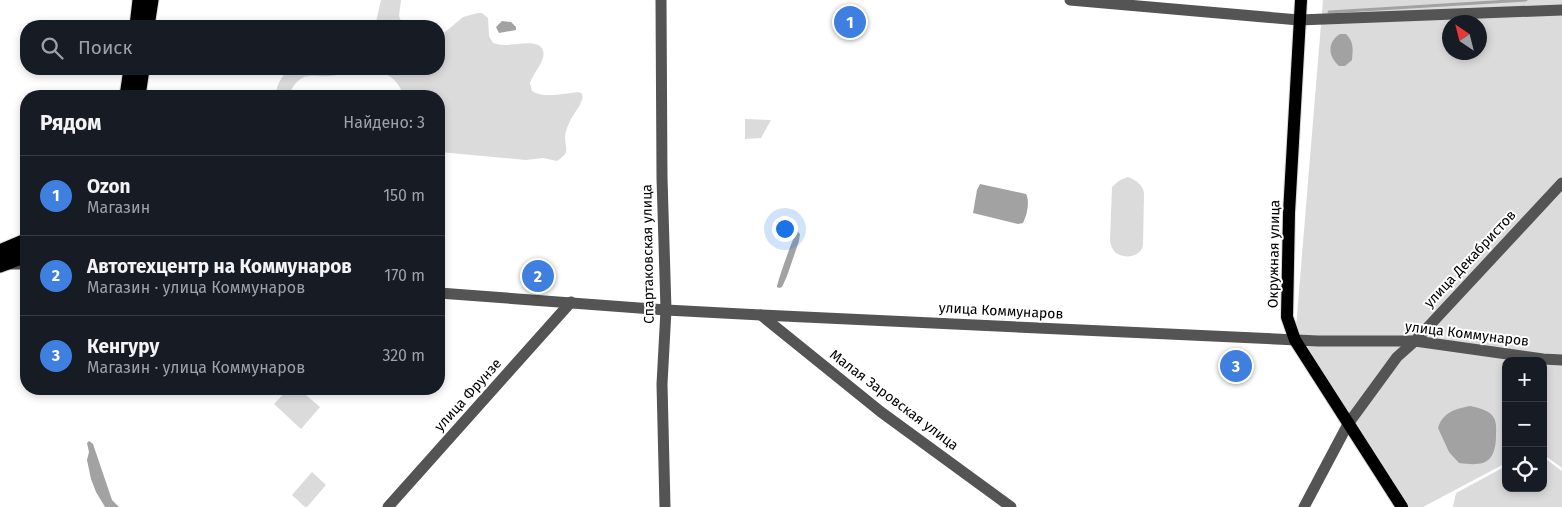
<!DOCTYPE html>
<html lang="ru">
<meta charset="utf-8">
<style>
:root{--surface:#171b24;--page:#242831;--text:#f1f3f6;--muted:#9ea1a6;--line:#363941;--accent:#858687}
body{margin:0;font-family:"Fira Sans",sans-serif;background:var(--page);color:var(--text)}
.controls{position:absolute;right:15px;bottom:15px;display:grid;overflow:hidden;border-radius:10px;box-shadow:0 2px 8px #0003}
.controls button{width:45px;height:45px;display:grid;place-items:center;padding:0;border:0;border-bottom:1px solid var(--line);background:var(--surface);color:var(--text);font:25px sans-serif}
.compass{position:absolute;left:1442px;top:15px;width:45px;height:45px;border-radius:50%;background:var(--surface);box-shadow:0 2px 8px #0003;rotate:325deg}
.you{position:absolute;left:784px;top:228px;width:18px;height:18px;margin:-12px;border:4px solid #fff;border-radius:50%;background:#1a73e8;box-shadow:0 0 0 8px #1a73e833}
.badge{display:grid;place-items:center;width:32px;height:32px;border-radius:50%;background:var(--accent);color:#fff;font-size:16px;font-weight:700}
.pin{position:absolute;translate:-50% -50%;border:2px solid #fff;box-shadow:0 1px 5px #0006}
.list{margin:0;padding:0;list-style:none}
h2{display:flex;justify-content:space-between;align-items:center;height:65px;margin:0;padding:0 20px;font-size:21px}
h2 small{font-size:16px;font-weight:400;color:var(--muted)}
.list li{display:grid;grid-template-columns:32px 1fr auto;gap:15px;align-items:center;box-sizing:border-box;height:80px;padding:0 20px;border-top:1px solid var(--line)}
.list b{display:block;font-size:19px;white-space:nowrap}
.list p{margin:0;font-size:16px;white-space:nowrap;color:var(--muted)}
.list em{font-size:16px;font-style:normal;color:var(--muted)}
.icon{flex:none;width:28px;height:28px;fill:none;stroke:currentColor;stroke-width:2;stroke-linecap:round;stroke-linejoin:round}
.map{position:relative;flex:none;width:1562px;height:507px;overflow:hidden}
.search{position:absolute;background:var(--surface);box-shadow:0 2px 8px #0003;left:20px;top:20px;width:425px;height:55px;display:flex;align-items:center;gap:12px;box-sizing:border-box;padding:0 18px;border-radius:20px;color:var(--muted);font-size:19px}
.panel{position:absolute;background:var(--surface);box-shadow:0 2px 8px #0003;left:20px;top:90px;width:425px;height:305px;border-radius:20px}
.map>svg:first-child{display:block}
</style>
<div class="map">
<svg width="1562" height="507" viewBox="0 0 1562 507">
<rect width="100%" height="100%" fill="#fff"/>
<g fill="#dbdbdb" fill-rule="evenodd">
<polygon points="381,0 401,0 399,16 403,26 375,26"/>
<path d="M 1323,0 L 1562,0 L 1562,468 L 1543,454 L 1543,361 L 1506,361 L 1506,463 L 1423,507 L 1407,507 L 1295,340 ZM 1450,22 L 1480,22 L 1480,52 L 1450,52 Z"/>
<path d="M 478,13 L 482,13 L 488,18 L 489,36 L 493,43 C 497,44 501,45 505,45 C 516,45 548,36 543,58 C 540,67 533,74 530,83 L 532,91 C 547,101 577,89 581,93 C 587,98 574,113 571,119 C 568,125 565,132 565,138 C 566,151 570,152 557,161 L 543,158 L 526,160 L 439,152 L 439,96 L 402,96 C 402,90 400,87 396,82 C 383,64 348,75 329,76 C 320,77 310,74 302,78 C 295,82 291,90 288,96 L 277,96 C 274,87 283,76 288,69 L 439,69 L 439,37 L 463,17 Z"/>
<polygon points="745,119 771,120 761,138 745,139"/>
<path d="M 1128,177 C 1136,180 1143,185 1144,193 L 1143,245 C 1141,257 1124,260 1115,252 C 1112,249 1111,245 1110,241 L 1112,187 L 1120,180 Z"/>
<polygon points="288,389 299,389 320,407 301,429 274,404"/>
<polygon points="1543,457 1562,471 1562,507 1453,507 1456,493 1506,466 1506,488 1543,488"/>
<polygon points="312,472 326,485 307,507 305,507 292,495"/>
</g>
<g fill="#a2a2a2">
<polygon points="502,21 511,22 516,27 516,30 499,33 496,27"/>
<path d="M 1340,34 L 1346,34 C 1354,42 1353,49 1352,60 L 1345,66 L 1339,66 C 1328,56 1327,42 1340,34 Z"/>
<path d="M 980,184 L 1026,194 C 1030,202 1027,215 1023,223 L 1018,224 L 973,213 L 977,190 Z"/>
<path d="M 797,231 L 800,234 L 799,241 L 787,276 L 782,287 L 779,288 L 777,287 C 777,282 794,235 797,231 Z"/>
<path d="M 1470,406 C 1478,408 1490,410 1494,418 C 1497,424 1496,431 1496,437 C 1495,465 1482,466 1459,463 L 1449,452 L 1438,428 C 1443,412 1455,409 1470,406 Z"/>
<polygon points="89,441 93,444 112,500 119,507 105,507 96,492 91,479 87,460 89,452 87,443"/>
</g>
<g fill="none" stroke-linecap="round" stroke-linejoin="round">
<polyline stroke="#a2a2a2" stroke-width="3" points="1329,12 1526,0"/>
<g stroke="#dbdbdb" stroke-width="14">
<polyline id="major" points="1301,0 1289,213 1287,317 1295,340 1402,507"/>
</g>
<g stroke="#dbdbdb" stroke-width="17">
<g id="highway">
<polyline points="137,26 140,0"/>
<polyline points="147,26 151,0"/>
<polyline points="127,96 131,69"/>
<polyline points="138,96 142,69"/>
<polyline points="0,252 26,241"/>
<polyline points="0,265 26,255"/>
</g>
</g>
<g stroke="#545454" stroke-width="11">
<polyline points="661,0 662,178 666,310 662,384 665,507"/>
<polyline points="1070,0 1299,20 1562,10"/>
<polyline points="8,264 26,264"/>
<polyline points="439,293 666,310 761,315 1318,341 1415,341 1543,359 1562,360"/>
<polyline points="761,315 881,412 1011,507"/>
<polyline points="388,507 571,302"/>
<polyline points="1304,507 1348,424 1397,357 1415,341 1562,183"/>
</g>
<use href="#major" stroke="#000" stroke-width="12"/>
<use href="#highway" stroke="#000" stroke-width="15"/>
</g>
<g text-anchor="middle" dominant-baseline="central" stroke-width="4" stroke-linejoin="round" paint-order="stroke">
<g font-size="14" fill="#000" stroke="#fff">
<text transform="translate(648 254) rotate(-91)">Спартаковская улица</text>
<text transform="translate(1274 254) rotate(-89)">Окружная улица</text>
<text transform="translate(1470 259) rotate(-47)">улица Декабристов</text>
<text transform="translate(1001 311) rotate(3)">улица Коммунаров</text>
<text transform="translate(1467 334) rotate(7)">улица Коммунаров</text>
<text transform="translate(468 395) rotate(-48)">улица Фрунзе</text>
<text transform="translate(894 400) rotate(37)">Малая Заровская улица</text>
</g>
</g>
</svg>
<div class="controls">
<button>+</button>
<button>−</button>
<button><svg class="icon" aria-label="locate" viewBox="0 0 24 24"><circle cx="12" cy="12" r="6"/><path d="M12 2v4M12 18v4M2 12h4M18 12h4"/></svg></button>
</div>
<svg class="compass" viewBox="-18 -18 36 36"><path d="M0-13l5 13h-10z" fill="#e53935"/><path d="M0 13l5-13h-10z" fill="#9ea1a6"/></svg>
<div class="you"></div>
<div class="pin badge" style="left:850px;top:22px;background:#3f7fe0">1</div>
<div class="pin badge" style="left:538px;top:276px;background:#3f7fe0">2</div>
<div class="pin badge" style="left:1236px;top:366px;background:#3f7fe0">3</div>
<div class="search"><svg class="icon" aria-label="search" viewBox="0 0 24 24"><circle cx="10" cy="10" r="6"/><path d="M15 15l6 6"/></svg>Поиск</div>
<section class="panel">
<h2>Рядом<small>Найдено: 3</small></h2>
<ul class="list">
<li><span class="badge" style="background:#3f7fe0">1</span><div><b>Ozon</b><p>Магазин</p></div><em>150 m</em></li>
<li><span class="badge" style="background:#3f7fe0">2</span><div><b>Автотехцентр на Коммунаров</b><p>Магазин · улица Коммунаров</p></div><em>170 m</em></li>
<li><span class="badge" style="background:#3f7fe0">3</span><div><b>Кенгуру</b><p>Магазин · улица Коммунаров</p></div><em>320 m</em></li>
</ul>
</section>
</div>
